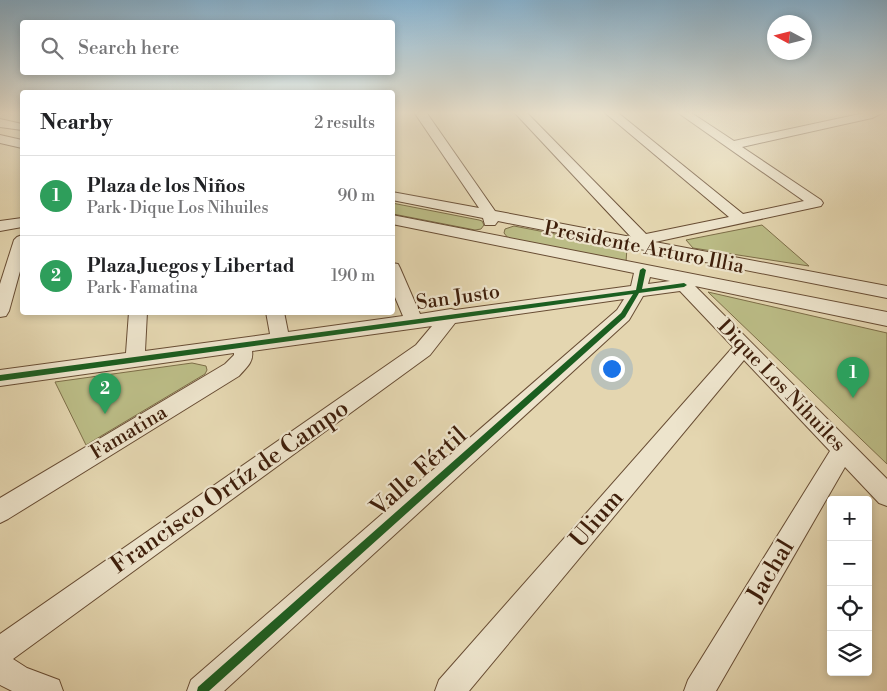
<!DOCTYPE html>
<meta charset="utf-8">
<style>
:root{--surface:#fff;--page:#f2f2f2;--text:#202124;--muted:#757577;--line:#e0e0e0;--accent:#8f2418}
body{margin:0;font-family:"Libre Bodoni",serif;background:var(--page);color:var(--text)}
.controls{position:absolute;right:15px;bottom:15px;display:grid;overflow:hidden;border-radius:5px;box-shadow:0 2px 8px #0003}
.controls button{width:45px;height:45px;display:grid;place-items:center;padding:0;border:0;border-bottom:1px solid var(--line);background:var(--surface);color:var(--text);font:25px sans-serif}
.compass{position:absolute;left:767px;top:15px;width:45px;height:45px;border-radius:50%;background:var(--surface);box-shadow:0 2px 8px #0003;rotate:277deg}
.you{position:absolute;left:611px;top:368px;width:18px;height:18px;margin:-12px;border:4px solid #fff;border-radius:50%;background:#1a73e8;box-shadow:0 0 0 8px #1a73e833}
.badge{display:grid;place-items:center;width:32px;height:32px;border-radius:50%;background:var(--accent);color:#fff;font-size:16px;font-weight:700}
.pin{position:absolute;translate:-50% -41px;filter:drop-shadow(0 1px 2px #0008)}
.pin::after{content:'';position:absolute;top:26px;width:18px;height:15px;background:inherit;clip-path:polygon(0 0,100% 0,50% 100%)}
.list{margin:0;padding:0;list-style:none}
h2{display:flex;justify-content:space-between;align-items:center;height:65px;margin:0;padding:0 20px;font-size:21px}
h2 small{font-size:16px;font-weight:400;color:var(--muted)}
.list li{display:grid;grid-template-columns:32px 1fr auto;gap:15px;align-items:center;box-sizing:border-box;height:80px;padding:0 20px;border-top:1px solid var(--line)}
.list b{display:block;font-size:19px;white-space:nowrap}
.list p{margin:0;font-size:16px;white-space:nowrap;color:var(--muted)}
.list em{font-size:16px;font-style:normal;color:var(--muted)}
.icon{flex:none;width:28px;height:28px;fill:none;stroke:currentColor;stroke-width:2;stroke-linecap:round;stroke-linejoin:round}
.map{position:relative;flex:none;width:887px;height:691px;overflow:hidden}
.search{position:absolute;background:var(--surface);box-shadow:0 2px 8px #0003;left:20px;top:20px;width:375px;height:55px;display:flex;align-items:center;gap:12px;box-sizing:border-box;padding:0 18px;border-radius:5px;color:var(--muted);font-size:19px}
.panel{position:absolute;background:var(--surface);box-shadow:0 2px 8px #0003;left:20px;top:90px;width:375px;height:225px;border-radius:5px}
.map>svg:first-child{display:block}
</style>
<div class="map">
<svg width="887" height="691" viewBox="0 0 887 691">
<rect width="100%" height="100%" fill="#e4d6b0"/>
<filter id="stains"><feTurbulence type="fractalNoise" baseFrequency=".004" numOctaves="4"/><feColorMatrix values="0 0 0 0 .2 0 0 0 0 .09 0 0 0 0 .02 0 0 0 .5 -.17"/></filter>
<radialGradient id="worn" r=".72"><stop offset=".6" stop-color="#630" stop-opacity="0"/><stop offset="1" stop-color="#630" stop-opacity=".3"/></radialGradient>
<g fill="#bbbc86" stroke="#7d6e48">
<polygon points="392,203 479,220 482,221 484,225 481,229 475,230 393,214"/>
<polygon points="762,225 809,266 693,248 686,240"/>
<polygon points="514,226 627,248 626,262 508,238 504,233 505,229"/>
<polygon points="708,292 887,333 887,464"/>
<polygon points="192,363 206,366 207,370 205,374 86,445 55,382"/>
</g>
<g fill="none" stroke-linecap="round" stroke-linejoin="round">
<g stroke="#684d34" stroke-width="2">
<g id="minor">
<polygon points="414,112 426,112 495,211 631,237 514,112 526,112 646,234 729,217 604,112 617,112 743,214 804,201 677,112 690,112 734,141 869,112 884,112 872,118 742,147 821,200 823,203 821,206 655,242 887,286 887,298 498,221 495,225 485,225 483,218 392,200 392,192 479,208"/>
<polygon points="0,119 22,124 22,130 0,127"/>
<polygon points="0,135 22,140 22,148 0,143"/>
<path d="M 392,215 L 887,312 L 887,326 L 695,286 L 887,479 L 887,506 L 879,503 L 845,467 L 716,691 L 684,691 L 688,680 L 830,451 L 744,360 L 469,691 L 435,691 L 439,680 L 733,347 L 680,291 L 643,296 L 629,320 L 224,691 L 187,691 L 191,680 L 617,310 L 624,299 L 455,323 L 430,355 L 13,659 L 27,668 L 59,680 L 63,691 L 12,691 L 0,685 L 0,634 L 416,345 L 432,326 L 252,351 C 254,362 246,368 239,376 L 8,519 L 0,523 L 0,498 L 225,364 L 234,355 L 234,353 L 0,386 L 0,370 L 126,353 L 129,312 L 147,312 L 145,351 L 270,334 L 266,312 L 284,312 L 288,332 L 403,316 L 392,290 L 392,263 L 398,264 L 400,268 L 420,314 L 451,309 L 455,310 L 631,286 L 634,273 L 392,224 ZM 650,277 L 670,281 L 648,284 Z"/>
<polygon points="22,218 22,227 0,231 0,221"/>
<polygon points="22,235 22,264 9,311 6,316 0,317 0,284 14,240 17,237"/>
</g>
</g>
<use href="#minor" fill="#ede4cc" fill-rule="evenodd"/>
<g stroke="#ede4cc" stroke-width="3">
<polygon id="cycleway" points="643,268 646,270 642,289 684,283 687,285 684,287 639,293 625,317 209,691 197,691 198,687 621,313 633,294 0,381 0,375 636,290 640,270"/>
</g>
<use href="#cycleway" fill="#1b5e20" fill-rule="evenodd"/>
</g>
<linearGradient id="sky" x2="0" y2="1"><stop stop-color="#88b5d4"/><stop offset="0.54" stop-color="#f3eddb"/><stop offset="1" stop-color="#f3eddb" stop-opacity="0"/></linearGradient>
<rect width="887" height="209" fill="url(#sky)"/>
<g text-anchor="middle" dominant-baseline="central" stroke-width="4.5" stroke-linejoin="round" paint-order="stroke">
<g font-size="20" fill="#3f1f0b" stroke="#ede4cc">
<text transform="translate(644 248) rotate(11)">Presidente Arturo Illia</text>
<text transform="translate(458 298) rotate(-8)">San Justo</text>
<text transform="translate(781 386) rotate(46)">Dique Los Nihuiles</text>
<text transform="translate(129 433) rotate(-31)">Famatina</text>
</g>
<g font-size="24" fill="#3f1f0b" stroke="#ede4cc">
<text transform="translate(419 472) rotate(-42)">Valle Fértil</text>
<text transform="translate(230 487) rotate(-35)">Francisco Ortíz de Campo</text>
<text transform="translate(597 519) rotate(-49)">Ulium</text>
<text transform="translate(771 571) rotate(-59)">Jachal</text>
</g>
</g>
<rect width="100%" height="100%" filter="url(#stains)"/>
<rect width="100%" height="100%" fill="url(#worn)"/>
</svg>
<div class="controls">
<button>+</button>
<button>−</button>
<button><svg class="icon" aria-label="locate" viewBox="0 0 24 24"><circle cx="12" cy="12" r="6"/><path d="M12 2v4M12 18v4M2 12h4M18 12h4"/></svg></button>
<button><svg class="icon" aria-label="layers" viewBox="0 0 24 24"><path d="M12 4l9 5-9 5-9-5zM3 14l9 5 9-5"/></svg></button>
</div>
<svg class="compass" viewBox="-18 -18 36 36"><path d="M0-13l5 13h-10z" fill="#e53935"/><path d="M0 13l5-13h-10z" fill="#757577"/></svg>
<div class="you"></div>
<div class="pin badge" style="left:853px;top:398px;background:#2e9e5b">1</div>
<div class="pin badge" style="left:105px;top:414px;background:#2e9e5b">2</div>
<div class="search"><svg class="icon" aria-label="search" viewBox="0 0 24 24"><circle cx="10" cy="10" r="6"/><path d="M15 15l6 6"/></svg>Search here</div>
<section class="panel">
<h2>Nearby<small>2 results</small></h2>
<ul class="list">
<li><span class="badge" style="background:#2e9e5b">1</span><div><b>Plaza de los Niños</b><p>Park · Dique Los Nihuiles</p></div><em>90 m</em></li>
<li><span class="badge" style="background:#2e9e5b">2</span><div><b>Plaza Juegos y Libertad</b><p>Park · Famatina</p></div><em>190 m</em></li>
</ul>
</section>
</div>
